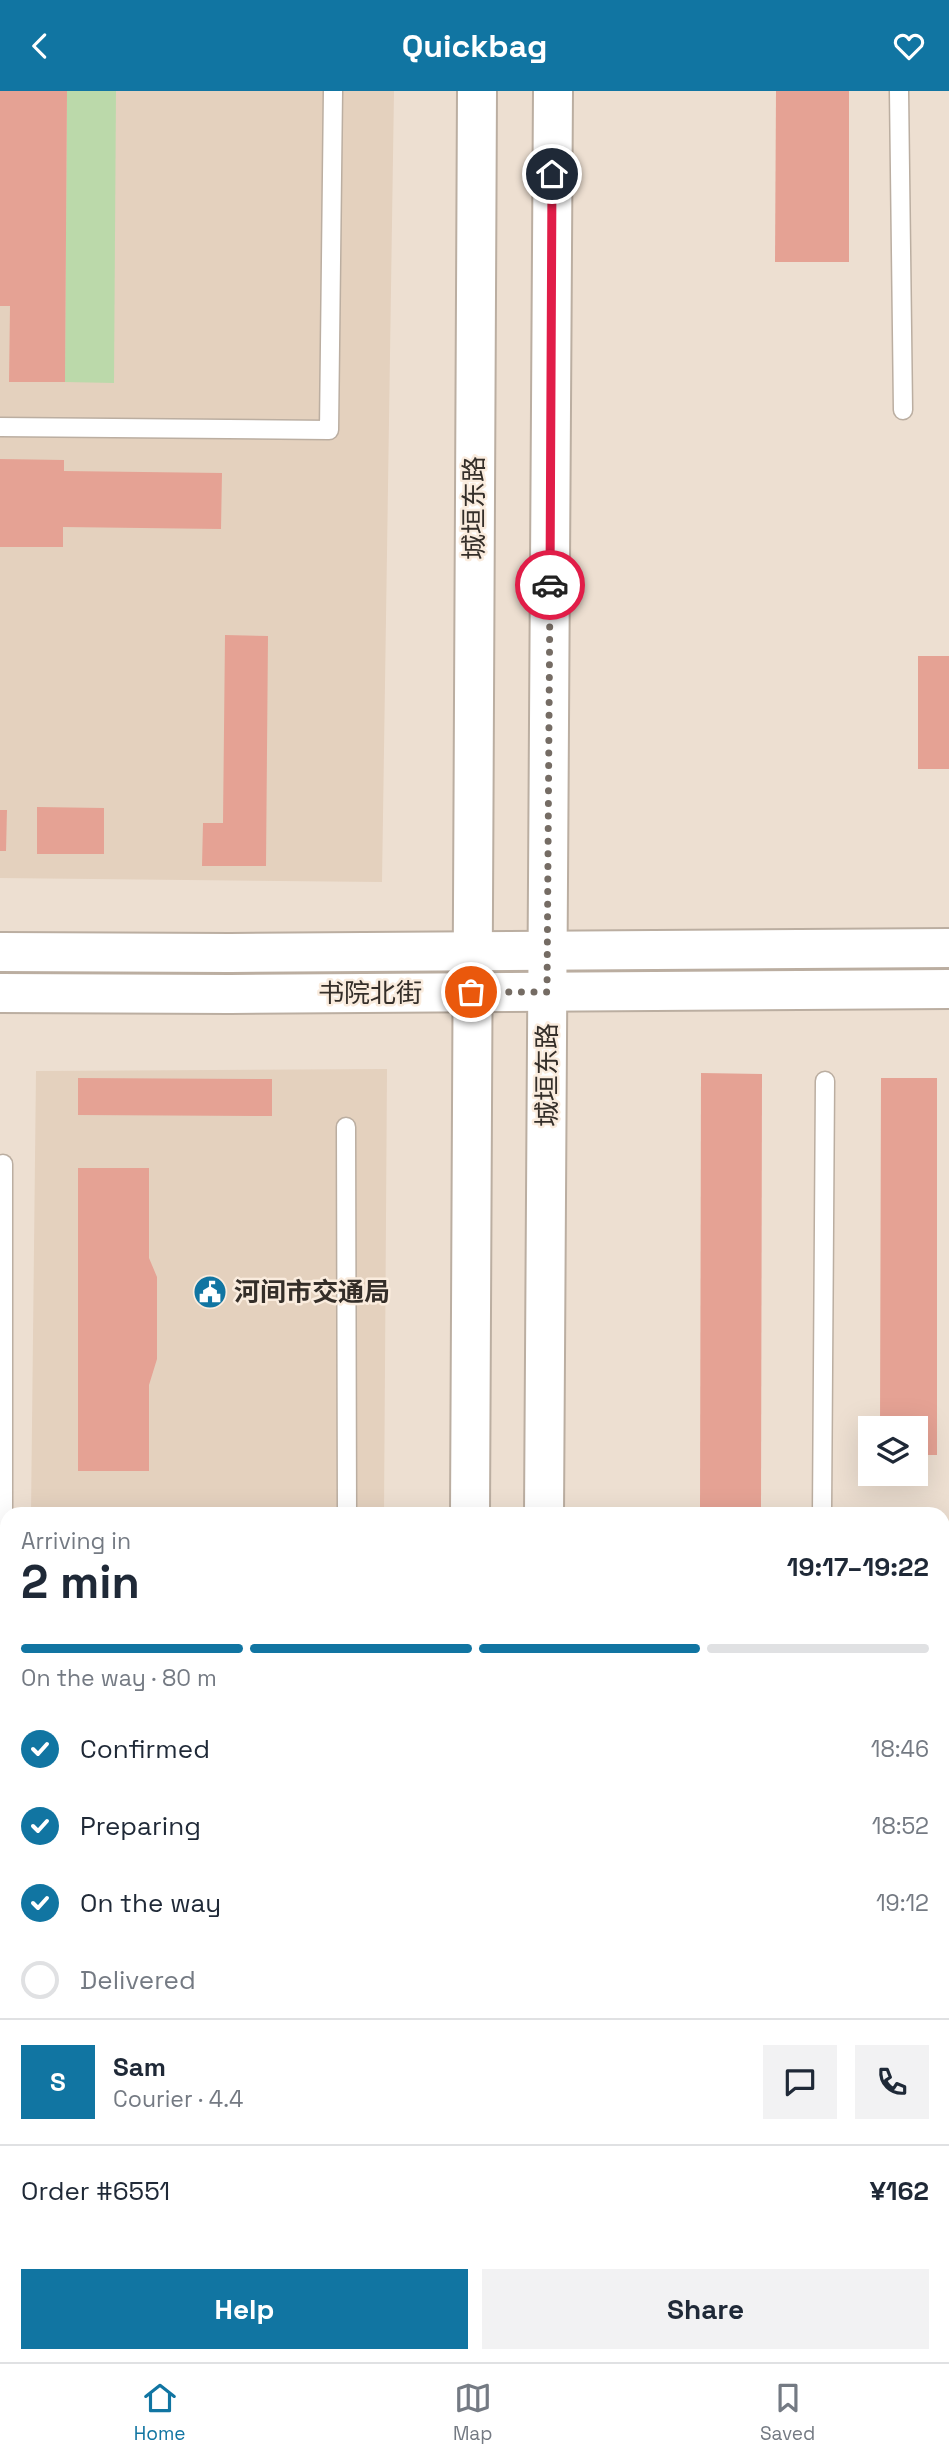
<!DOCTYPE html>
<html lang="en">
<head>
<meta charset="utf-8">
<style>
	:root { --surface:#fff; --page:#f2f2f3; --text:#1f2937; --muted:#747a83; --line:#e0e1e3; --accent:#1175a2 }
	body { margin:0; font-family:"Space Grotesk","Noto Sans SC",sans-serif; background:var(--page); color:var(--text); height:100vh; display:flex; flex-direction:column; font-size:26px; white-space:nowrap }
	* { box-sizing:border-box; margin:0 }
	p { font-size:23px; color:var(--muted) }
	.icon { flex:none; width:38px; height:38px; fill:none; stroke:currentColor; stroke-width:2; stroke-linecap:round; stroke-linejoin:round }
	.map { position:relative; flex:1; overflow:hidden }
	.sheet { position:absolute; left:0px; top:1416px; width:950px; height:856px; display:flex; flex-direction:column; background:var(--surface); border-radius:21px 21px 0 0; box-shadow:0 7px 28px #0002 }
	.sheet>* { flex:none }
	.controls { position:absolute; left:858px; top:1325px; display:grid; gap:14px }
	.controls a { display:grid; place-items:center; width:70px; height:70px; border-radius:0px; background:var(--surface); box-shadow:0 7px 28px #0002; font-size:35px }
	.pin { position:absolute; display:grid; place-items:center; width:60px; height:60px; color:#fff; margin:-30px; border:4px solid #fff; border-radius:50%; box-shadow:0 2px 7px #0007 }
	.courier { position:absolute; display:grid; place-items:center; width:70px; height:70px; margin:-35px; border:5px solid #e11d48; border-radius:50%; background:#fff; color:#222; box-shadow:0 2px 9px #0007 }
	.headline em { font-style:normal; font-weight:600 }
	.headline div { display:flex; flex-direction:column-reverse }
	.headline { display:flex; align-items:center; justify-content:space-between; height:119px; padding:0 21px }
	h1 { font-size:46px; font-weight:600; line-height:52px }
	.bar { display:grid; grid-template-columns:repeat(4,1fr); gap:10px 7px; align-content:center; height:84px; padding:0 21px }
	.bar i { height:9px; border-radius:5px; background:var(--line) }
	.bar .active { background:var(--accent) }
	.bar p { grid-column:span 4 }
	.line { display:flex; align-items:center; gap:18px; padding:0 21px; border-top:2px solid var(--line) }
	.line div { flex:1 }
	.round { display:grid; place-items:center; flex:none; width:74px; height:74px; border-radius:0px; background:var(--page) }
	ol { padding:0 21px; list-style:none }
	li { display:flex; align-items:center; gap:21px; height:77px }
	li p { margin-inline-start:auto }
	li .icon { padding:7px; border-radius:50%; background:var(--accent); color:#fff; stroke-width:4 }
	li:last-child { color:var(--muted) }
	li i { width:38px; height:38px; border:4px solid var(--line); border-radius:50% }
	.cta { display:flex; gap:14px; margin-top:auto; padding:14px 21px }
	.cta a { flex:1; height:80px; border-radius:0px; background:var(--accent); color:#fff; font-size:28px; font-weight:600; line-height:80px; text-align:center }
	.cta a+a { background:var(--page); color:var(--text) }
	header { display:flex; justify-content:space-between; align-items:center; height:91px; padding:0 21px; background:var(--accent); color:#fff; font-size:32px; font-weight:600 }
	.tabs { display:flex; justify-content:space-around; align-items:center; height:98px; border-top:2px solid var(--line); background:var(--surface); font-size:19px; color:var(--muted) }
	.tabs a { display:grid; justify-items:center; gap:4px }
	.tabs .active { color:var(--accent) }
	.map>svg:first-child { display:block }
</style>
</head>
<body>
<header><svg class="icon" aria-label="back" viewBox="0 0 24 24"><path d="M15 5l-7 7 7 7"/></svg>Quickbag<svg class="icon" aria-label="heart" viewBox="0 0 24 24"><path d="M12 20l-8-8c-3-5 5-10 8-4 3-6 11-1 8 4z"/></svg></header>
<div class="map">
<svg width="949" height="2271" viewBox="0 0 949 2271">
	<rect width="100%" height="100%" fill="#eddfd1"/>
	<!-- built -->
	<g fill="#e4d1be">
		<polygon points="0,0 394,0 382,791 0,787"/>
		<polygon points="387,978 384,1423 31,1423 36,980"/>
	</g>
	<!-- education -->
	<polygon fill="#dfd7c2" points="0,1872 7,1872 7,2264 379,2264 379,2271 0,2271"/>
	<!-- green -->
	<g fill="#bbd9aa">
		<polygon points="67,0 116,0 114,292 65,291"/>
		<rect x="943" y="1756" width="6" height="221"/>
	</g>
	<!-- building -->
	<g fill="#e5a294">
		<polygon points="0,0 67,0 65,291 9,291 10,215 0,215"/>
		<polygon points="776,0 849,0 849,171 775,171"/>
		<polygon points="0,368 64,369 64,380 222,382 221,438 63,436 63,456 0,456"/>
		<polygon points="225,544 268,545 266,775 202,775 203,732 223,732"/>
		<rect x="918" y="565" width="31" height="113"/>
		<polygon points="37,716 104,717 104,763 37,763"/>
		<polygon points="0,719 7,719 6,760 0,760"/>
		<polygon points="701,982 762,983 761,1423 700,1423"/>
		<polygon points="78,987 272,988 272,1025 78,1024"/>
		<polygon points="881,987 937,987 937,1364 915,1364 915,1337 880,1337"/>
		<polygon points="78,1077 149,1077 149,1167 157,1186 157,1268 149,1294 149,1380 78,1380"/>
		<rect x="698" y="2264" width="62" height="7"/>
		<rect x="880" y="2264" width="50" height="7"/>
	</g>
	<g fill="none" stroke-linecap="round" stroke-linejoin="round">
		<defs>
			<g id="service">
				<polyline points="899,0 903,319"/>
				<polyline points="0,336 329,339 333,0"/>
				<polyline points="346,1036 347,1423"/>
				<polyline points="822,1423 825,990"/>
				<polyline points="3,1437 3,1073"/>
				<polyline points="817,2271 817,2264"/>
			</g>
			<g id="tertiary">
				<polyline points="0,861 230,862 949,857"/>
				<polyline points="0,902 230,903 949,898"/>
			</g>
			<g id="secondary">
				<polyline points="470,1423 477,0"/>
				<polyline points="544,1423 553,0"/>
				<polyline points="470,2271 470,2264"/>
				<polyline points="539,2271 539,2264"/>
			</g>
		</defs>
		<!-- service casing -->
		<use href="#service" stroke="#bbaea1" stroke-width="21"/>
		<!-- tertiary casing -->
		<use href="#tertiary" stroke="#bbaea1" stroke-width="42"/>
		<!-- secondary casing -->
		<use href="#secondary" stroke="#bbaea1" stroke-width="42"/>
		<!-- service -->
		<use href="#service" stroke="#fff" stroke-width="18"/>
		<!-- tertiary -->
		<use href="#tertiary" stroke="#fff" stroke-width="38"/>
		<!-- secondary -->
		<use href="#secondary" stroke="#fff" stroke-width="38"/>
	</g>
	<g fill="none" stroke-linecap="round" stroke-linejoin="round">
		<!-- done -->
		<polyline stroke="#756c64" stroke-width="7" stroke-dasharray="0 12.6" points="471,901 547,901 550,494"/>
		<!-- route -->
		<polyline stroke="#e11d48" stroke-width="9" points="550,494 552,83"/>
	</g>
	<!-- icons -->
	<defs>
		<symbol id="civic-disc" viewBox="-11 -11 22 22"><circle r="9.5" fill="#1175a2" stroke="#faecde"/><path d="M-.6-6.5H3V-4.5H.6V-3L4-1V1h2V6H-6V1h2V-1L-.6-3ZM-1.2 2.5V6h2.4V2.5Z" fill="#fff"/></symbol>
	</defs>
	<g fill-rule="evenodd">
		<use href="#civic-disc" x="191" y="1182" width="38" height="38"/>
	</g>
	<g text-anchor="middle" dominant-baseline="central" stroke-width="5" stroke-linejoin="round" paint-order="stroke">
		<!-- street labels -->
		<g font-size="26" fill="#342e29" stroke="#faecde">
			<text transform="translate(474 417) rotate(-90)">城垣东路</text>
			<text x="370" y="902">书院北街</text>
			<text transform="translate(547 984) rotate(-90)">城垣东路</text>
		</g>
		<!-- poi labels -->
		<g font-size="26" font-weight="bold" fill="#342e29" stroke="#faecde" text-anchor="start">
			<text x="234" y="1201">河间市交通局</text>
		</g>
	</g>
</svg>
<div class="controls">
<a><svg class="icon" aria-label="layers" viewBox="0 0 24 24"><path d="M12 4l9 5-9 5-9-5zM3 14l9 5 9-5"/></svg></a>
</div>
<div class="pin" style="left:471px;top:901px;background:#ea580c"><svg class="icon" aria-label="bag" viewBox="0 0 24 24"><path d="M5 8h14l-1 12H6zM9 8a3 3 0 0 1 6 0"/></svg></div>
<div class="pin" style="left:552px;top:83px;background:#1f2937"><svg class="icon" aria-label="home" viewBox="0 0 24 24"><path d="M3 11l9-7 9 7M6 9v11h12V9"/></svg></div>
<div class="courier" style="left:550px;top:494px"><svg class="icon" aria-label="car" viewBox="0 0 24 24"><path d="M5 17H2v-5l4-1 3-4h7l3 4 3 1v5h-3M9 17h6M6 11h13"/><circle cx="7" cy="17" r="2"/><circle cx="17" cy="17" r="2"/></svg></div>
<section class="sheet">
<div class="headline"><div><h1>2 min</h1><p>Arriving in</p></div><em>19:17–19:22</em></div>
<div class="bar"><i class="active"></i><i class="active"></i><i class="active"></i><i></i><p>On the way · 80 m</p></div>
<ol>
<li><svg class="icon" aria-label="check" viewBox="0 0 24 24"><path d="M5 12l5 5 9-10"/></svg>Confirmed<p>18:46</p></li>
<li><svg class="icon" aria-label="check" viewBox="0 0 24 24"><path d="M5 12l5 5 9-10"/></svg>Preparing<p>18:52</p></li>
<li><svg class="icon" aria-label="check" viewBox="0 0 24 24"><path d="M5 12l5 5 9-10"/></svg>On the way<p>19:12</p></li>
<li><i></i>Delivered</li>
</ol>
<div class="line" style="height:126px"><b class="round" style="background:var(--accent);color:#fff">S</b><div><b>Sam</b><p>Courier · 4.4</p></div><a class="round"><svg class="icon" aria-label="chat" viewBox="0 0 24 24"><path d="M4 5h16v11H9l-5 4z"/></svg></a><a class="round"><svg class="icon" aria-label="phone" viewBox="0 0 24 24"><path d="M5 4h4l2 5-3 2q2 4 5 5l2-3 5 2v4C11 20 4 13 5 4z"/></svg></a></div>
<div class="line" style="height:91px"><div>Order #6551</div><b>¥162</b></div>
<div class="cta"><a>Help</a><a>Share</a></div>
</section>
</div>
<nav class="tabs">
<a class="active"><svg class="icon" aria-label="home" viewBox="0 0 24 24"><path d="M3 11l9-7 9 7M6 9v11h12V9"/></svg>Home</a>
<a><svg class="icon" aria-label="map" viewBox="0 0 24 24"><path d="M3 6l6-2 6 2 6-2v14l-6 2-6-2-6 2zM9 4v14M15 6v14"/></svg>Map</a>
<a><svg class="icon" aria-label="saved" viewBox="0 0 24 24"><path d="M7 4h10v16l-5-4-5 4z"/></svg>Saved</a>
</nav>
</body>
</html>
